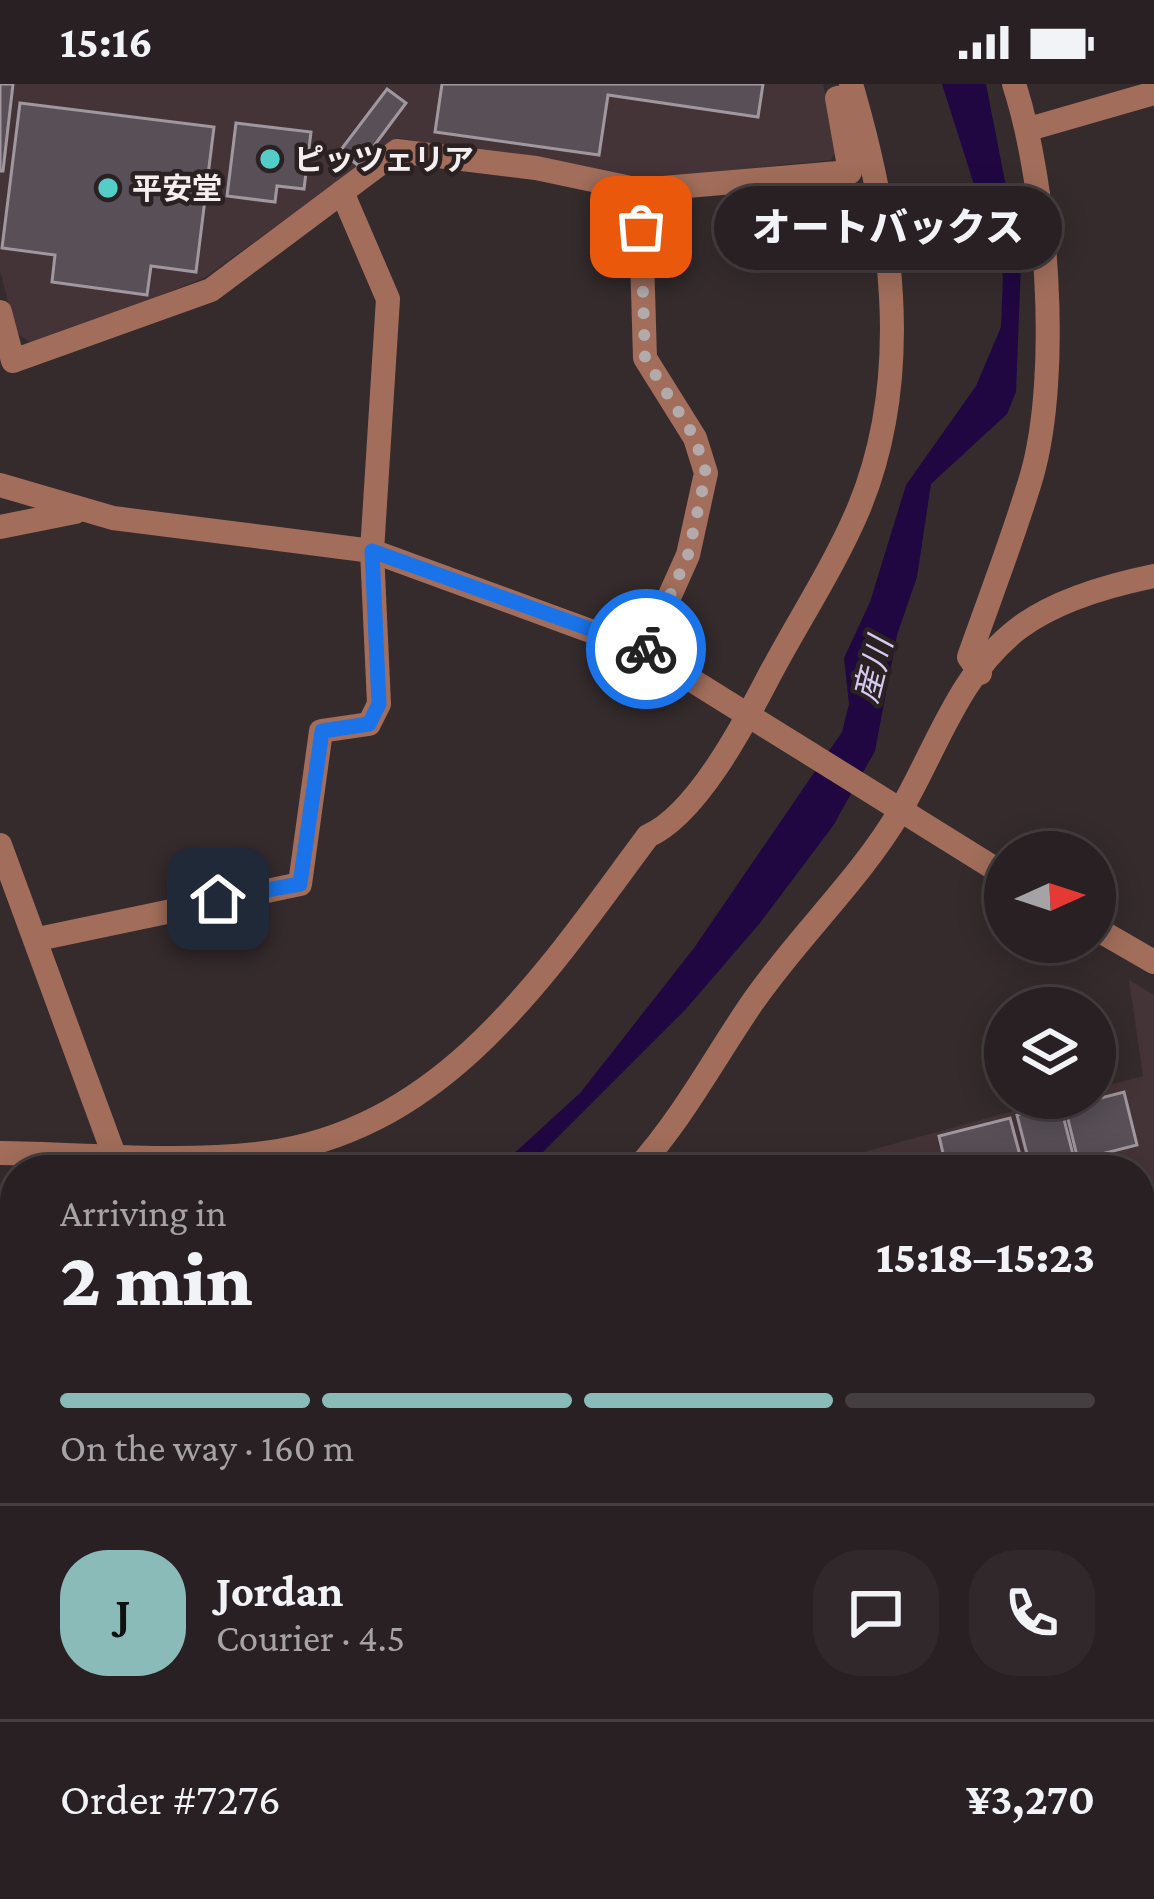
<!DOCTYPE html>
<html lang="en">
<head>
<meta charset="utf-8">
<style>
	:root { --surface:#282022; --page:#30282a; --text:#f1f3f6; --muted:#a5a3a5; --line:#443e40; --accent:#8bbbb9 }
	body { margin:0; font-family:"Crimson Pro","Noto Sans JP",serif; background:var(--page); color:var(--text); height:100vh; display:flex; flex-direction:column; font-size:45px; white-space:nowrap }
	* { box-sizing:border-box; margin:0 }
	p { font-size:39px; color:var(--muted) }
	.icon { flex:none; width:66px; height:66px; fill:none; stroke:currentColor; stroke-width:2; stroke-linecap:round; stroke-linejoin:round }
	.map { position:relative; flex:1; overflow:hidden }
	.panel { position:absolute; left:0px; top:1071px; width:1155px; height:744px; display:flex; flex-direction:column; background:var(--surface); border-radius:48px 48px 0 0; box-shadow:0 6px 30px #0003,0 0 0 3px var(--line) }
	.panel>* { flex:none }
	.needle { width:78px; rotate:87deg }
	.buttons { position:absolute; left:984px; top:747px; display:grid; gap:24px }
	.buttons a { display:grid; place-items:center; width:132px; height:132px; border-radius:50%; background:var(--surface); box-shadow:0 6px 30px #0003,0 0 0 3px var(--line); font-size:60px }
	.pin { position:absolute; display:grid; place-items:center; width:102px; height:102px; color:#fff; margin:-51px; border-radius:24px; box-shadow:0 6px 18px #0006 }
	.courier { position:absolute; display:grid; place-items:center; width:120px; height:120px; margin:-60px; border:9px solid #1a73e8; border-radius:50%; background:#fff; color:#222; box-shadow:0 3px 15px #0007 }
	.bubble { position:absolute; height:84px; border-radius:42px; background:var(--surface); box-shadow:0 6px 30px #0003,0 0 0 3px var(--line); font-size:39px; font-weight:800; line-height:84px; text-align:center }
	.overview em { font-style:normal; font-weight:800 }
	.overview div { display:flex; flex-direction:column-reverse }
	.overview { display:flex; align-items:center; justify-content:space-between; height:204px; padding:0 60px }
	h1 { font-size:78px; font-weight:800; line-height:90px }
	.bar { display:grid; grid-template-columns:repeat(4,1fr); gap:18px 12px; align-content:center; height:144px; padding:0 60px }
	.bar i { height:15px; border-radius:9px; background:var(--line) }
	.bar .selected { background:var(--accent) }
	.bar p { grid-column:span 4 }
	.line { display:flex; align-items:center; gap:30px; padding:0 60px; border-top:3px solid var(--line) }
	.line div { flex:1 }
	.round { display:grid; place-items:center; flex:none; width:126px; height:126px; border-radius:48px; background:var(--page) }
	.status { display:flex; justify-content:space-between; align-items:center; height:84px; padding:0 60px; background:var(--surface); direction:ltr }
	.status svg { height:33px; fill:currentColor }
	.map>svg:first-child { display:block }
</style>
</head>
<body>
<div class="status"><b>15:16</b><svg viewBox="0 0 49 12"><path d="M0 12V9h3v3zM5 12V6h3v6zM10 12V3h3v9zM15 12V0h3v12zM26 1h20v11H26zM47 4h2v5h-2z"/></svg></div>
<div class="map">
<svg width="1154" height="1815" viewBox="0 0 1154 1815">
	<rect width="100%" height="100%" fill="#352b2d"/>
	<!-- built -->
	<g fill="#453437">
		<polygon points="0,0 823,0 838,64 831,76 644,95 399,54 204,194 35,261 16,249 0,186"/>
		<polygon points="1129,896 1154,911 1154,1356 1140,1356 1140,1086 857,1086 853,1071 1061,1014 1095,1014 1095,1005 1143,992"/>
	</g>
	<!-- green -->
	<g fill="#6a4d1f">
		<polygon points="0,1238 15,1238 15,1429 0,1432"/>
		<polygon points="60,1800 196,1800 188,1815 62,1815"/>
	</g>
	<!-- water -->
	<polygon fill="#200742" points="942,0 986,0 1021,179 1016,308 1007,330 931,400 917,493 897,551 875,667 833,742 760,839 686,925 525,1086 496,1086 581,1008 694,864 842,648 849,620 844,574 870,518 906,401 976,302 1001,243 1003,192"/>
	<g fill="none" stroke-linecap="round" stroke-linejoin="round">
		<!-- canal -->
		<g stroke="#200742" stroke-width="33">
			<polyline points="1140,1461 1154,1465"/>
			<polyline points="0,1621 15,1615"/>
		</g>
	</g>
	<!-- building -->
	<g fill="#584f57" stroke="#a1979f" stroke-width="3">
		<polygon points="0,0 13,0 3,87 0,87"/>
		<polygon points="442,0 763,0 758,33 608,11 599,71 435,48"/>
		<polygon points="387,5 406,19 359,82 340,67"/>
		<polygon points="20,19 214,43 196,188 151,182 147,211 52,198 55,171 2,164"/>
		<polygon points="236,39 311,48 304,105 277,102 275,118 227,112"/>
		<polygon points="1124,1008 1137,1061 1078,1076 1065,1023"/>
		<polygon points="1060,1020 1077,1086 1031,1086 1017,1031"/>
		<polygon points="1010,1034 1024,1086 947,1086 939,1052"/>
		<polygon points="1154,1130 1154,1307 1151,1288 1140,1289 1140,1132"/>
	</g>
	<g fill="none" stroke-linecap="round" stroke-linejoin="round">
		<!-- lane -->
		<g stroke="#a26e5b" stroke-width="14">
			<polyline points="866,1800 874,1815"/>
			<polyline points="1104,1800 1109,1815"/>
		</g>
		<!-- street -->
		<g stroke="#a26e5b" stroke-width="24">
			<polyline points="1029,45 1154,9"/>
			<polyline points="640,106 645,274 695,354 706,389 688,471 645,567"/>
			<polyline points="0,228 13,277 211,206 397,67 536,84 640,106 850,88 837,14 854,12"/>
			<polyline points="0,401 113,434 372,467 645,567 1005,791"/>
			<polyline points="0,443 75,428"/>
			<path d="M980,589L969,573C990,513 1014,452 1032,391C1061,288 1047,101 1014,0"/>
			<polyline points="0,761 114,1071"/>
			<polyline points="1095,844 1154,878"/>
			<polyline points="38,855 300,800 321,647 369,640 379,620 372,467 388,215 342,108"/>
			<path d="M0,1069C87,1070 179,1080 265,1069C447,1045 547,887 648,752C696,731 743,642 768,594C798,537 834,483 859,424C915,288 891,136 851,0"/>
			<path d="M636,1086C682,1035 712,978 750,922C796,854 859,797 900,727C936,666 959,589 1019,544C1055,517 1110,501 1154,492"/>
			<polyline points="0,1462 15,1459"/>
			<polyline points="1140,1488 1154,1486"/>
			<polyline points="203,1815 211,1800"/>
			<polyline points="371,1815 401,1800"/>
		</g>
		<!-- secondary -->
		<g stroke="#e49173" stroke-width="24">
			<polyline points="0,1737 15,1773"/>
			<polyline points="25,1800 30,1815"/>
		</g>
		<!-- rail -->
		<g stroke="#a49c9d" stroke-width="9" stroke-dasharray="15 15" stroke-linecap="butt">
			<polyline points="1140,1429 1154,1433"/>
			<polyline points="0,1497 15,1494"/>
		</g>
	</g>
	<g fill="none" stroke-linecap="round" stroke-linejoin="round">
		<!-- done -->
		<polyline stroke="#b2aaab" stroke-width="12" stroke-dasharray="0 21.6" points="641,143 645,274 695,354 706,389 688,471 646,565"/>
		<!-- route -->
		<polyline stroke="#1a73e8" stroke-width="15" points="218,815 300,800 322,647 369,640 379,620 372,467 646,565"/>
	</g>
	<!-- markers -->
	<g fill="#54cdc8" stroke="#2b2123" stroke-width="4.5">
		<circle cx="270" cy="75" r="12"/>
		<circle cx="108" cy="104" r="12"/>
	</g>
	<g text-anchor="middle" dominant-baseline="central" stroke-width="9" stroke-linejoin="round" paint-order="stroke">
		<!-- poi labels -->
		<g font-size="30" font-weight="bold" fill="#f5eeef" stroke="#2b2123" text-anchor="start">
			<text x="294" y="75">ピッツェリア</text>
			<text x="132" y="104">平安堂</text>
		</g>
		<!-- water labels -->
		<g font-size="33" font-style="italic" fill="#d3caf0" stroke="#2b2123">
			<text transform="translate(873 586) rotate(-76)">産川</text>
		</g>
	</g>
</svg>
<div class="buttons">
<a><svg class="needle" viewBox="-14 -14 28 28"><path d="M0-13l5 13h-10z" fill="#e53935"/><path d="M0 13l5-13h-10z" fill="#a5a3a5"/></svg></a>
<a><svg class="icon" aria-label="layers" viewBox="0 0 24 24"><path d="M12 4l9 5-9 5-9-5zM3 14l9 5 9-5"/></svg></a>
</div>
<div class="pin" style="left:641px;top:143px;background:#ea580c"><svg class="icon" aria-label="bag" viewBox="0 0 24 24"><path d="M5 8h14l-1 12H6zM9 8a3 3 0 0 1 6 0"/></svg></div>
<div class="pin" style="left:218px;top:815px;background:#1f2937"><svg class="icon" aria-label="home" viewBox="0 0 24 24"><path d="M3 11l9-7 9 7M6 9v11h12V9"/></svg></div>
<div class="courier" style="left:646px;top:565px"><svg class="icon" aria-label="bike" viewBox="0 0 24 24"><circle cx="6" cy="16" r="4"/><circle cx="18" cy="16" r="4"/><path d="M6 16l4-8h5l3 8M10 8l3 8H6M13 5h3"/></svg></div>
<div class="bubble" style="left:714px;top:102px;width:348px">オートバックス</div>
<section class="panel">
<div class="overview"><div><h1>2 min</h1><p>Arriving in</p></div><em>15:18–15:23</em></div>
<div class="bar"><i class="selected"></i><i class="selected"></i><i class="selected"></i><i></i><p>On the way · 160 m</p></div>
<div class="line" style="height:216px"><b class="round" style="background:var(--accent);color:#111">J</b><div><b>Jordan</b><p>Courier · 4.5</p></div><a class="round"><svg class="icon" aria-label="chat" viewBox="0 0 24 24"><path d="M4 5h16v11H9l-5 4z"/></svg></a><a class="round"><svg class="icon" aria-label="phone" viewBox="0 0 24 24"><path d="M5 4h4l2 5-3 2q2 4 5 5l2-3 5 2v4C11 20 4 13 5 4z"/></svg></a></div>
<div class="line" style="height:156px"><div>Order #7276</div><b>¥3,270</b></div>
</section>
</div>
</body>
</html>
